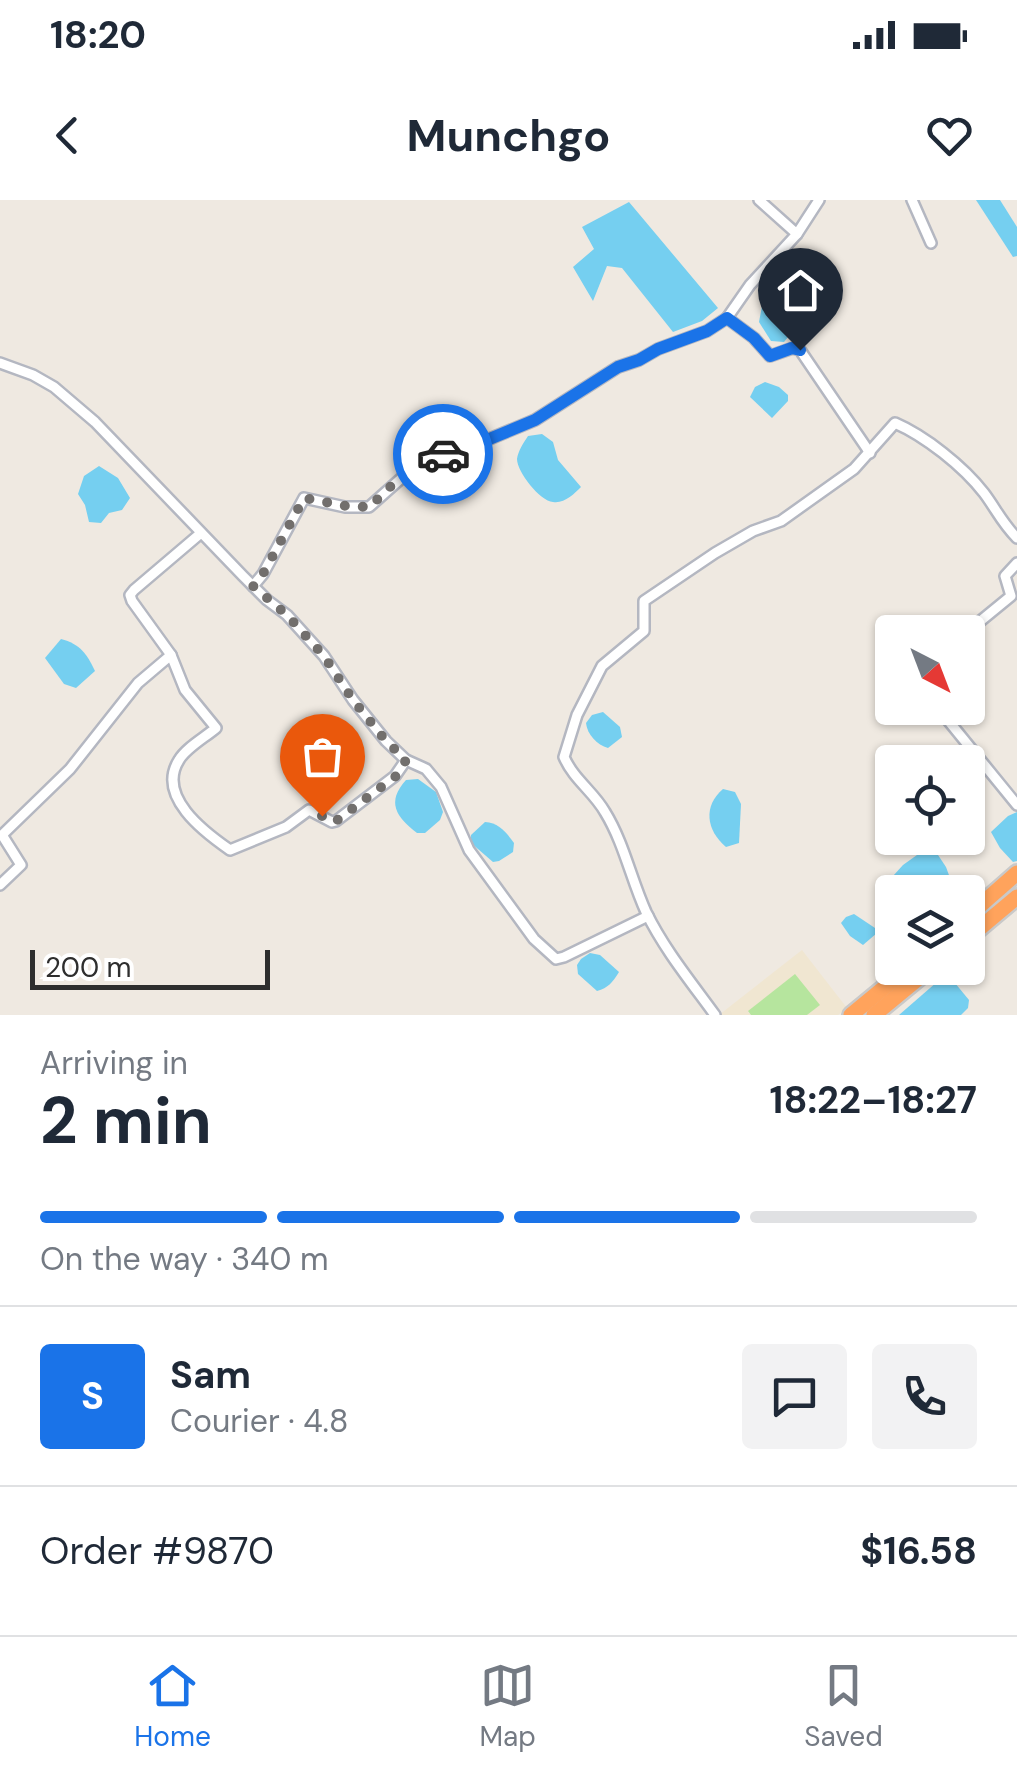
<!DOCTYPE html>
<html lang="en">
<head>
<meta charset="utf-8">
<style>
	:root { --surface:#fff; --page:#f2f2f3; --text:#1f2937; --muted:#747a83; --line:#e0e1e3; --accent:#1a73e8 }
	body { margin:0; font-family:"DM Sans",sans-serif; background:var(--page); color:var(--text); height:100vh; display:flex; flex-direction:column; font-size:38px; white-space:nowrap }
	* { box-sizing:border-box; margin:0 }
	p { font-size:32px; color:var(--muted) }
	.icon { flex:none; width:55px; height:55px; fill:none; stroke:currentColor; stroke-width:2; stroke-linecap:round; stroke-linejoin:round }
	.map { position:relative; height:815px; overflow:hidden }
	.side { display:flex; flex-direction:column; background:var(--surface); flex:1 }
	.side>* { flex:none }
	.needle { width:65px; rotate:138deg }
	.tools { position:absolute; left:875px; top:415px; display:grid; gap:20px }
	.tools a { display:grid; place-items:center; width:110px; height:110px; border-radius:10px; background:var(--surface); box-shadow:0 2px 8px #0004; font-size:50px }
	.scale { position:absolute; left:30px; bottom:25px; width:240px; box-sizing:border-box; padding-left:10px; border:5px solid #2e2e2e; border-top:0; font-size:28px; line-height:35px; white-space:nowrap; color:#2e2e2e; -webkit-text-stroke:8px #fff; paint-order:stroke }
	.pin { position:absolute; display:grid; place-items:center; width:85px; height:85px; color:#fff; margin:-102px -42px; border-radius:50% 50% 50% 0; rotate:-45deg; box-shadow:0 0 10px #0007 }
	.pin .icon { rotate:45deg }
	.courier { position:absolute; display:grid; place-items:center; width:100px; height:100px; margin:-50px; border:8px solid #1a73e8; border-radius:50%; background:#fff; color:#222; box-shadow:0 2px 12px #0007 }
	.headline em { font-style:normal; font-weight:700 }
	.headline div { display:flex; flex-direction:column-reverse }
	.headline { display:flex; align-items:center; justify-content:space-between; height:170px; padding:0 40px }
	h1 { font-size:65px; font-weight:700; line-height:75px }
	.bar { display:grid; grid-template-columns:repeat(4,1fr); gap:15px 10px; align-content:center; height:120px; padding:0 40px }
	.bar i { height:12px; border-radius:8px; background:var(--line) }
	.bar .on { background:var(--accent) }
	.bar p { grid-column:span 4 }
	.line { display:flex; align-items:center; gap:25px; padding:0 40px; border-top:2px solid var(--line) }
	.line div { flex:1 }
	.round { display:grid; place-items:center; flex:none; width:105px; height:105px; border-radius:10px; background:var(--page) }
	.status { display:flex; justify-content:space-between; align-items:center; height:70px; padding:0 50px; background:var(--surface); direction:ltr }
	.status svg { height:28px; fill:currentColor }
	header { display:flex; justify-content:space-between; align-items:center; height:130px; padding:0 40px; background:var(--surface); font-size:45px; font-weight:700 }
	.menu { display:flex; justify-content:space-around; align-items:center; height:140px; border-top:2px solid var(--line); background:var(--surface); font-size:28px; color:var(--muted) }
	.menu a { display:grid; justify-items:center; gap:5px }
	.menu .on { color:var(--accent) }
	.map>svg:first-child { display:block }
</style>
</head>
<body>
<div class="status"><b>18:20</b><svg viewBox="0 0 49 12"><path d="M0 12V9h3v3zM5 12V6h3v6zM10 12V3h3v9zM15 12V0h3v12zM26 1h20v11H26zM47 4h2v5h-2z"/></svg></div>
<header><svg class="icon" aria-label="back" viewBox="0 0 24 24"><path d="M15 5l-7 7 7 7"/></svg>Munchgo<svg class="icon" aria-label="heart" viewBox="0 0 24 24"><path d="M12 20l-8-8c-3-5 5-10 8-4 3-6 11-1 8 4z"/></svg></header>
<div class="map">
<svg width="1017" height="815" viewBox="0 0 1017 815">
	<rect width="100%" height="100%" fill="#efe9e1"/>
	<!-- education -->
	<polygon fill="#f0e6d1" points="802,750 847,808 838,815 807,815 820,804 748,812 751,815 719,815"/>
	<!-- green -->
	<polygon fill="#b6e59e" points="795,774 820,805 807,815 751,815 748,811"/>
	<!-- water -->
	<g fill="#75cff0">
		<polygon points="976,0 1000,0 1017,27 1017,56 1013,57"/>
		<polygon points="629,2 718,108 702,121 673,132 622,68 607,66 593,101 573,67 594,49 582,27"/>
		<polygon points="780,101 797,126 784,142 771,141 759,122 762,106"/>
		<polygon points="765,182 779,187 788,195 788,201 772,218 750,197 755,187"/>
		<path d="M542,234L553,242L558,260L581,287C574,294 564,304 553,302C540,301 517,272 517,259C518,251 524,242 528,236Z"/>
		<polygon points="99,266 118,278 130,298 122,310 109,313 101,323 89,322 85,305 78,294 84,276"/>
		<path d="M61,439C80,444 87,454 95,471L76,488L64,484L45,458Z"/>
		<path d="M603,512L620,527L622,537L608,548C597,545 587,534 586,523L592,515Z"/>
		<path d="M418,579L436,592L443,612L440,620L425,633H417C396,617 386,602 406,580Z"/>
		<path d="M723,589L735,592L741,604L739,643L726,647C706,630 703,606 723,589Z"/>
		<polygon points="1017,612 1017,661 1013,662 1000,648 991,632 1008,616"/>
		<path d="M485,622C499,623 506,632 514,643L513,652L499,661L493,662L471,643V635Z"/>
		<polygon points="924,650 936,652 946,667 954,689 950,692 897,692 894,689 893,676 903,665"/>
		<polygon points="854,714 875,728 877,733 863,745 850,736 841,723 846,717"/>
		<path d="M590,753L600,755L619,772C613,782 608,788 597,791L578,774L577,765L581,759Z"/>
		<polygon points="945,775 950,777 969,800 968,808 961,815 899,815"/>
	</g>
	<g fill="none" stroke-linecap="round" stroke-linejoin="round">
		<defs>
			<g id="street">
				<polyline points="759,0 797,34"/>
				<polyline points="912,0 931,43"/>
				<polyline points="727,118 754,138 770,156 793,148 800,150 870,253"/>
				<polyline points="0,163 33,175 54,187 95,222 243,376 267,400 287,415 324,456 353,500 386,541 406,560 426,569 441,587 469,650 534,739 556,759 564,757 648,716"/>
				<path d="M201,333L134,390L130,395L132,401L171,455L185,490L216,528C204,538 186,548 179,560C156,596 204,632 230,650L286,627L309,610L332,622L336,621L395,576L406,560"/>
				<polyline points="253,386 263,374 304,298 345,307 369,307 405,275 432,257 470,247 535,220 618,167 639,160 658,149 707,131 727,118 750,85 797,34 819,0"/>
				<polyline points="967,432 1011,396 1005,376 1017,363"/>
				<polyline points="938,508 1017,605"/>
				<polyline points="0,685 21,665 4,638 3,634 70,569 138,483 171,455"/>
				<path d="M715,815C691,782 664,749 646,712C631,679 624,643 605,612C593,591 574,580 564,557L577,515L602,466L644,431V401L715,353L753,331L781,321L854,269L895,223C925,236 963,266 984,293C996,309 1002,323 1017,338"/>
			</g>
			<g id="highway">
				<polyline points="968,716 1017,673"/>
				<polyline points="968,738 1017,697"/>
				<polyline points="851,815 908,768"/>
				<polyline points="874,815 931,768"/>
			</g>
		</defs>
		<!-- street casing -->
		<use href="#street" stroke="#b4b7c1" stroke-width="14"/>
		<!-- highway casing -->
		<use href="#highway" stroke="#c9c9c9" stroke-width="20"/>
		<!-- street -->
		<use href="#street" stroke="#fff" stroke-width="9"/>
		<!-- highway -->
		<use href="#highway" stroke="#ffa35c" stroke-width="15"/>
	</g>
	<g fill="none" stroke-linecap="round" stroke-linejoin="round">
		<!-- done -->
		<path stroke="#726f6d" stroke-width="10" stroke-dasharray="0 18" d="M322,616L332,622L336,621L396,576L406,560L386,541L353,500L324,456L287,415L253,386L263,374L304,298L346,306L370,307C389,287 415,261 443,254"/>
		<!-- route -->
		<polyline stroke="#1a73e8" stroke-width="12" points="443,254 470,247 535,220 618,167 639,160 658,149 707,131 727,118 754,138 770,156 792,148 800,150"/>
	</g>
</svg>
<div class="tools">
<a><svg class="needle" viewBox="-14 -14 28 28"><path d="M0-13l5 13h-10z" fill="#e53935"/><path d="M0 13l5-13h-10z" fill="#747a83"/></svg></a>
<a><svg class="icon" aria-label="locate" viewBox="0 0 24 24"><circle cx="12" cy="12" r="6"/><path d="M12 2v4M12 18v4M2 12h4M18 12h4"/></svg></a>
<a><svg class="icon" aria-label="layers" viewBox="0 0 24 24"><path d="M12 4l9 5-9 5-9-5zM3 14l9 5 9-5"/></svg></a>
</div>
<div class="scale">200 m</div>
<div class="pin" style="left:322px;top:616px;background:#ea580c"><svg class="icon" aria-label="bag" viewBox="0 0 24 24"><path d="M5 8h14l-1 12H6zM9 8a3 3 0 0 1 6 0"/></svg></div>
<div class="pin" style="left:800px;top:150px;background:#1f2937"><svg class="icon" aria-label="home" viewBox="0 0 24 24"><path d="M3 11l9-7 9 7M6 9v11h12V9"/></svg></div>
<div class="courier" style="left:443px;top:254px"><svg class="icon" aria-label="car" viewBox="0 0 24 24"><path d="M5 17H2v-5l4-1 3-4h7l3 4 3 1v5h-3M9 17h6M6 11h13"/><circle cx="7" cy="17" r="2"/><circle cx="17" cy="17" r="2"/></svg></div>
</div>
<section class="side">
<div class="headline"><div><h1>2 min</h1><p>Arriving in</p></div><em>18:22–18:27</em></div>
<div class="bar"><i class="on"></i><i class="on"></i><i class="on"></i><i></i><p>On the way · 340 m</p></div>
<div class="line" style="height:180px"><b class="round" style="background:var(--accent);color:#fff">S</b><div><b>Sam</b><p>Courier · 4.8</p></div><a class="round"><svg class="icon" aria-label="chat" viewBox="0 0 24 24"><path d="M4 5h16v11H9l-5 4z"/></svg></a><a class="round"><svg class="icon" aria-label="phone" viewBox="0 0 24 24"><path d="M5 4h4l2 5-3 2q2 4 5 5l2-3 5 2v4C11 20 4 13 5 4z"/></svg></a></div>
<div class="line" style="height:130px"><div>Order #9870</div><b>$16.58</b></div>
</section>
<nav class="menu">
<a class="on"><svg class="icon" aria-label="home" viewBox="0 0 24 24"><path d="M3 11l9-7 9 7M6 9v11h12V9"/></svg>Home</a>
<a><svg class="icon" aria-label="map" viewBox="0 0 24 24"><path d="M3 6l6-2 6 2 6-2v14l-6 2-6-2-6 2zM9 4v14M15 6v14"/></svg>Map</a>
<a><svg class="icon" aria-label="saved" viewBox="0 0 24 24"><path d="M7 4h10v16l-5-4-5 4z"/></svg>Saved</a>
</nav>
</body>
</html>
